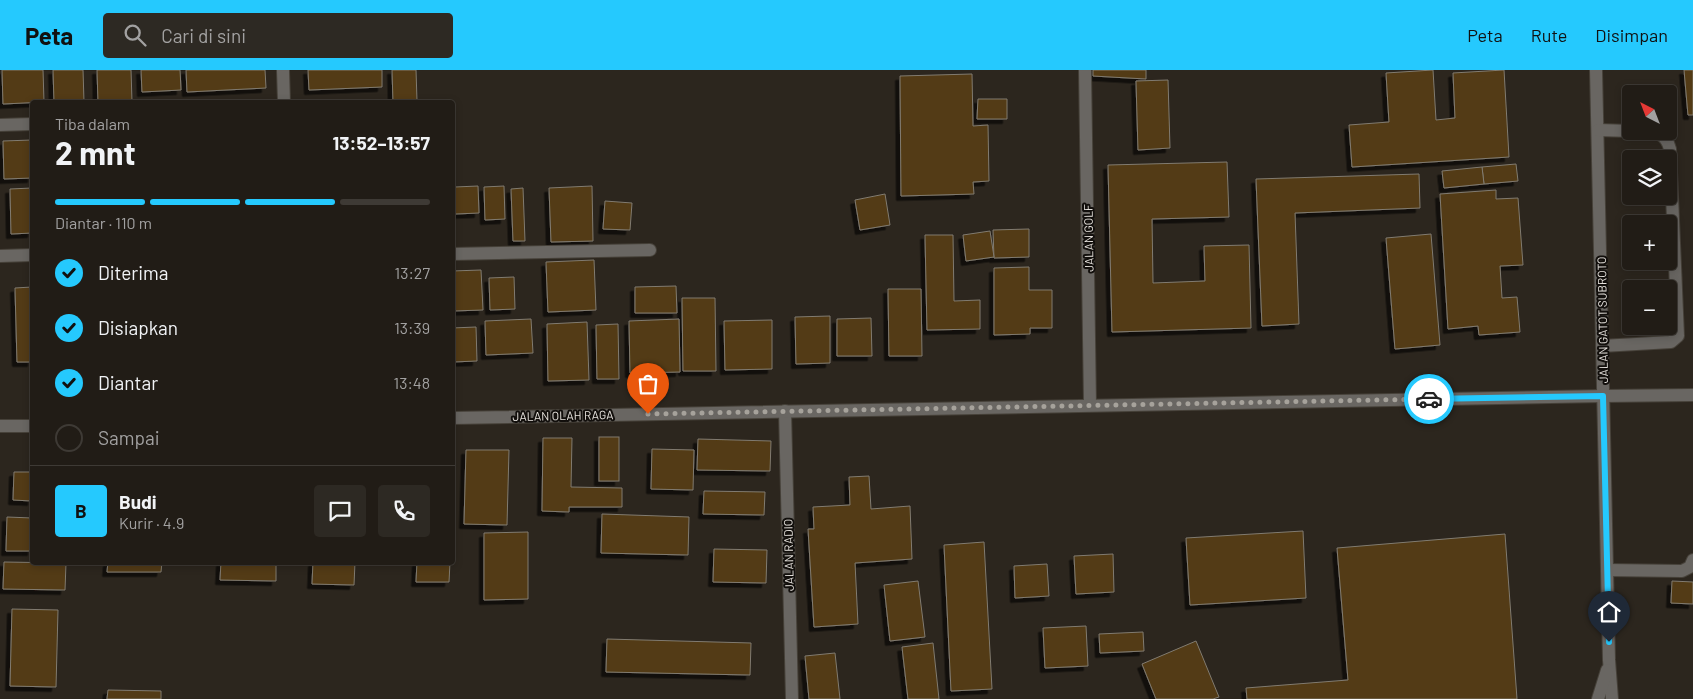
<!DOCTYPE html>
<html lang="id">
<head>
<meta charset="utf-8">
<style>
	:root { --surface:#211c16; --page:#2d2923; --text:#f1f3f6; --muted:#a2a1a1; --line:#3e3a35; --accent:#25c9fe }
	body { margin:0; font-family:Barlow,sans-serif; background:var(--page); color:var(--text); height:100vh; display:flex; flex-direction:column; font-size:19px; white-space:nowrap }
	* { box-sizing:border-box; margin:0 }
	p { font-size:16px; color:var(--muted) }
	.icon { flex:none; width:28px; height:28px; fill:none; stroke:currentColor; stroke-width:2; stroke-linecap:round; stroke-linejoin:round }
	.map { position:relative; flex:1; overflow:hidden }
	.side { position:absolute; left:30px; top:30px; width:425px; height:465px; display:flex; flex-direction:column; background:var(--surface); border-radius:5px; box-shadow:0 2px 8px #0003,0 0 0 1px var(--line) }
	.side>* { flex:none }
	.needle { width:32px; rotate:318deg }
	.fabs { position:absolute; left:1622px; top:15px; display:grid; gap:10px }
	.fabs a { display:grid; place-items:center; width:55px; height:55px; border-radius:5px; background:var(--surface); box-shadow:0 2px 8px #0003,0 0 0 1px var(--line); font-size:25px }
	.pin { position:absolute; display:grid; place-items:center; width:42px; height:42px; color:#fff; margin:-51px -21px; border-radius:50% 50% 50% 0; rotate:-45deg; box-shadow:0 0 5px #0007 }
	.pin .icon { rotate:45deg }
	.courier { position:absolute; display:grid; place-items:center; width:50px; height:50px; margin:-25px; border:4px solid #25c9fe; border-radius:50%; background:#fff; color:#222; box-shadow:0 1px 6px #0007 }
	.summary em { font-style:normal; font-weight:700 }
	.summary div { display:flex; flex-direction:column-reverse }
	.summary { display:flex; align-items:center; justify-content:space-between; height:85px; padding:0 25px }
	h1 { font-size:32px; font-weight:700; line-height:38px }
	.bar { display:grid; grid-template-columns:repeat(4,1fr); gap:8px 5px; align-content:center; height:60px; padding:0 25px }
	.bar i { height:6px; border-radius:4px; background:var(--line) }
	.bar .active { background:var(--accent) }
	.bar p { grid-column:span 4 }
	.line { display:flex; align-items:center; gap:12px; padding:0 25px; border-top:1px solid var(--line) }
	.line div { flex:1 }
	.round { display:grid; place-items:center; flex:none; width:52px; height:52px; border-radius:5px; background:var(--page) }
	ol { padding:0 25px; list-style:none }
	li { display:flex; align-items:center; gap:15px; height:55px }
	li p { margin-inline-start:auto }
	li .icon { padding:5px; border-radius:50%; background:var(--accent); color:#111; stroke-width:4 }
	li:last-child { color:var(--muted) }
	li i { width:28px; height:28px; border:2px solid var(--line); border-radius:50% }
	header { display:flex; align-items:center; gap:30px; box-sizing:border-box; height:70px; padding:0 25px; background:var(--accent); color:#111 }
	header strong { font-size:24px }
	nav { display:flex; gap:28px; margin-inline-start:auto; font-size:18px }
	.search { width:350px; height:45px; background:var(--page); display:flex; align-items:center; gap:12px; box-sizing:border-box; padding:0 18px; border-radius:5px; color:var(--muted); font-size:19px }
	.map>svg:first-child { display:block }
</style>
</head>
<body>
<header>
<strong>Peta</strong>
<div class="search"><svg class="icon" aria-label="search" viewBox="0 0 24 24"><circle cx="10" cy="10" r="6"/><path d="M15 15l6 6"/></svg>Cari di sini</div>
<nav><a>Peta</a><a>Rute</a><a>Disimpan</a></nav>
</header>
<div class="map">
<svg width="1693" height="629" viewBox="0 0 1693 629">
	<defs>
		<filter id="shadow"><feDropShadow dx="-4.5" dy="4.5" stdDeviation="0" flood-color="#0009"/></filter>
	</defs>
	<rect width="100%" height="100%" fill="#2c261e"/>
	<!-- building -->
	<g fill="#533b12" stroke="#817b71" filter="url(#shadow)">
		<polygon points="2,0 43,0 44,32 3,34"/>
		<polygon points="53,0 83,0 84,32 54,32"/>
		<polygon points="97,0 131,0 132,32 98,32"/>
		<polygon points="141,0 180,0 181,20 142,22"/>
		<polygon points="186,0 265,0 266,18 187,22"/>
		<polygon points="308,0 382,0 382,17 309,20"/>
		<polygon points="392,0 416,0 417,31 393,32"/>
		<polygon points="1093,0 1146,0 1146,9 1093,6"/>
		<polygon points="1433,0 1436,50 1455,48 1453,3 1504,0 1509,87 1352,97 1349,55 1389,52 1386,3"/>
		<polygon points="1684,0 1693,0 1693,45 1688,45"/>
		<polygon points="972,4 973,56 988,55 989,111 973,112 974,124 901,126 900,6"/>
		<polygon points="1168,10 1170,78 1138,80 1136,11"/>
		<polygon points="978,29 1007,29 1007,49 977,49"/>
		<polygon points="32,70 32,108 4,109 3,71"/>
		<polygon points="1227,92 1229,147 1152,149 1153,213 1205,211 1204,176 1249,175 1251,258 1112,262 1108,95"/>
		<polygon points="1516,94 1518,111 1484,114 1482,97"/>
		<polygon points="1482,97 1484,114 1444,118 1442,101"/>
		<polygon points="1419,104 1420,138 1295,143 1299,254 1262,256 1256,109"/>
		<polygon points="478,116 479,143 455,144 455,117"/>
		<polygon points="504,116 505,149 485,150 484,117"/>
		<polygon points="592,116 593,171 551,172 549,118"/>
		<polygon points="32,118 32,163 11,164 10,119"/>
		<polygon points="523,118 525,171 513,171 511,119"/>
		<polygon points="1496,120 1496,129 1518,128 1523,195 1500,196 1502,228 1517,227 1520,262 1479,265 1478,256 1448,259 1440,124"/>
		<polygon points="885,124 890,155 860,160 855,130"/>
		<polygon points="605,131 632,133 630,160 603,159"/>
		<polygon points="1029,159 1029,187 994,188 993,160"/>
		<polygon points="990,161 994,187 966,191 963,165"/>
		<polygon points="1431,164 1440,275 1395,279 1386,168"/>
		<polygon points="925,165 953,165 954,231 980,230 980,259 927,260"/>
		<polygon points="594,190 596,240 548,242 546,192"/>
		<polygon points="1029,197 1029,220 1052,220 1052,258 1030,258 1030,264 994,265 994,198"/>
		<polygon points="481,200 483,240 452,241 452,201"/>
		<polygon points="514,207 515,239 490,240 489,208"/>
		<polygon points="676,216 677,243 635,243 635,217"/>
		<polygon points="32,217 32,292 17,292 15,218"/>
		<polygon points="888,219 921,219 922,286 889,286"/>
		<polygon points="682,228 715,228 716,301 683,301"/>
		<polygon points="830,246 830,293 796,294 795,247"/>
		<polygon points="871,248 872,286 837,286 837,249"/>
		<polygon points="531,249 533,283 486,285 485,251"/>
		<polygon points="679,249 680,302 630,303 629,251"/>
		<polygon points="772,250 772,299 725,300 724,251"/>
		<polygon points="587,252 589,310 548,311 547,254"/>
		<polygon points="618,254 619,309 597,309 596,255"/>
		<polygon points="476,257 477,291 452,292 452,258"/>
		<rect x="599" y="367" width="20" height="44"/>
		<polygon points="543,368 572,368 571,417 622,418 622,437 569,437 569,442 542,441"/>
		<polygon points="698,369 771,371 770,401 697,400"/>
		<polygon points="652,379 694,380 693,420 651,419"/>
		<polygon points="466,380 509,380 507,455 464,454"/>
		<polygon points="14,402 32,402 32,431 13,430"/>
		<polygon points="869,406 871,439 910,436 912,489 855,493 858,554 814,557 808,459 814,459 813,437 850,435 849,407"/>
		<polygon points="704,421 765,422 764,445 703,444"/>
		<polygon points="602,444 689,447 688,485 601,483"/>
		<polygon points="7,447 32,448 32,481 6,481"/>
		<polygon points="1303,461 1306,528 1190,535 1186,468"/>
		<polygon points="528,462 528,529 484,530 484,463"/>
		<polygon points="1505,464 1517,629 1247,629 1246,618 1348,610 1337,478"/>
		<polygon points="984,472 992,619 951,621 944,475"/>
		<polygon points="714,479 767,480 766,513 713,512"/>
		<polygon points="1113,484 1114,522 1076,524 1074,486"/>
		<polygon points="4,492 66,493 65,520 3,519"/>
		<polygon points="108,492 162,492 161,502 107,502"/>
		<polygon points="221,492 276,492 276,511 220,510"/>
		<polygon points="313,492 355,492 354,515 312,514"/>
		<polygon points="417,492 450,492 449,512 416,512"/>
		<polygon points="1047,494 1049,526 1015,528 1014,496"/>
		<polygon points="918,511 925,567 890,571 884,515"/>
		<polygon points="1672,511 1693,512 1693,534 1671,533"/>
		<polygon points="12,539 58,540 56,617 10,616"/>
		<polygon points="1086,556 1088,596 1045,598 1043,558"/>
		<polygon points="1143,562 1144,581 1100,583 1099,564"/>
		<polygon points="607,569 751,573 750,605 606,602"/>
		<polygon points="1196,571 1219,627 1213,629 1156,629 1142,594"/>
		<polygon points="933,573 939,629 908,629 902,577"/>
		<polygon points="835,583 840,629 809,629 805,586"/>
		<polygon points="108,620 161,621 161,629 107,629"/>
	</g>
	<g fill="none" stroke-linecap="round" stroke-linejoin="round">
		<defs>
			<g id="minor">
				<polyline points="283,0 284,32"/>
				<polyline points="1085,0 1090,335"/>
				<polyline points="1596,0 1609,590 1612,629"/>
				<polyline points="0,55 32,54"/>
				<polyline points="1598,60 1631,61"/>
				<polyline points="452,184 650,180"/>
				<polyline points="0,186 32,185"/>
				<path d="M1602,276L1671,272L1678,266L1670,79C1665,59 1650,62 1632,61"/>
				<polyline points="785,341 792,629"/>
				<polyline points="452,348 1603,326 1693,325"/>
				<polyline points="0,356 32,356"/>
				<polyline points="1607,500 1682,501 1690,497 1693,490"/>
				<polyline points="1598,629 1607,600"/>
			</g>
		</defs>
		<!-- minor casing -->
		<use href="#minor" stroke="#464139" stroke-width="14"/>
		<!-- minor -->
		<use href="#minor" stroke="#696662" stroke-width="12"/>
	</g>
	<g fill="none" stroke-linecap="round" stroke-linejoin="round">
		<!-- done -->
		<polyline stroke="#a6a29b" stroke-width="5" stroke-dasharray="0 9" points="648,344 1429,329"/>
		<!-- route -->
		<polyline stroke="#25c9fe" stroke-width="6" points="1429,329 1603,326 1609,572"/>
	</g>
	<g text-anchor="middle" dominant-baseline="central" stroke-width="4" stroke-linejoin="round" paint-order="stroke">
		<!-- street labels -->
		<g font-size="12" fill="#e8e4df" stroke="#120f0c">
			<text transform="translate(1088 168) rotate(-91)">JALAN GOLF</text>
			<text transform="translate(1602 250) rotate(-91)">JALAN GATOT SUBROTO</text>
			<text transform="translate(563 345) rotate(-1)">JALAN OLAH RAGA</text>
			<text transform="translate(788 485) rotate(-91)">JALAN RADIO</text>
		</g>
	</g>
</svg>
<div class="fabs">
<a><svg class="needle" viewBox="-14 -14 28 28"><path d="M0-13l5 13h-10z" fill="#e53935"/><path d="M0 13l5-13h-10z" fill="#a2a1a1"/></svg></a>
<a><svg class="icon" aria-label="layers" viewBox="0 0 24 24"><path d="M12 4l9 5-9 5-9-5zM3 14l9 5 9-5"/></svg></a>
<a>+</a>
<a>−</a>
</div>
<div class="pin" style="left:648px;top:344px;background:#ea580c"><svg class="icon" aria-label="bag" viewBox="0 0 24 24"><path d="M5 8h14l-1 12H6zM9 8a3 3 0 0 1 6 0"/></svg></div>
<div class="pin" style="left:1609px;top:572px;background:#1f2937"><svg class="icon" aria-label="home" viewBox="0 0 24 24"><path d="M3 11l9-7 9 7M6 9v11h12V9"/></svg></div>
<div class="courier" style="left:1429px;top:329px"><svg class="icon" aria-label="car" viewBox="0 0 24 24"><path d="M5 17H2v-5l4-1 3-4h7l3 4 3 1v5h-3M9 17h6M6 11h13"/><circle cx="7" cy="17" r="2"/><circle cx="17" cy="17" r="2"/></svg></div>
<section class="side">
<div class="summary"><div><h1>2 mnt</h1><p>Tiba dalam</p></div><em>13:52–13:57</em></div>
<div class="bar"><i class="active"></i><i class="active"></i><i class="active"></i><i></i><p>Diantar · 110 m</p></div>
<ol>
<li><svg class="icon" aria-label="check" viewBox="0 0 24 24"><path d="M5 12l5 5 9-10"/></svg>Diterima<p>13:27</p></li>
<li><svg class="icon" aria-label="check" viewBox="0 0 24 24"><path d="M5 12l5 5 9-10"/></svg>Disiapkan<p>13:39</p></li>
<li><svg class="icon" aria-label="check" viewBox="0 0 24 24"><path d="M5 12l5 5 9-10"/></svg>Diantar<p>13:48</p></li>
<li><i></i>Sampai</li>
</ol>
<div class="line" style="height:90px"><b class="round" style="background:var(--accent);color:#111">B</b><div><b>Budi</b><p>Kurir · 4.9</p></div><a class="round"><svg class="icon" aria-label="chat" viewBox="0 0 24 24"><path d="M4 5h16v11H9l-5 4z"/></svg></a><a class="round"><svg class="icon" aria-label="phone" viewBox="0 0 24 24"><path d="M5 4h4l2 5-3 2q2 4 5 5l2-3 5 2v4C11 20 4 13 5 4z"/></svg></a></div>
</section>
</div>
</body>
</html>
